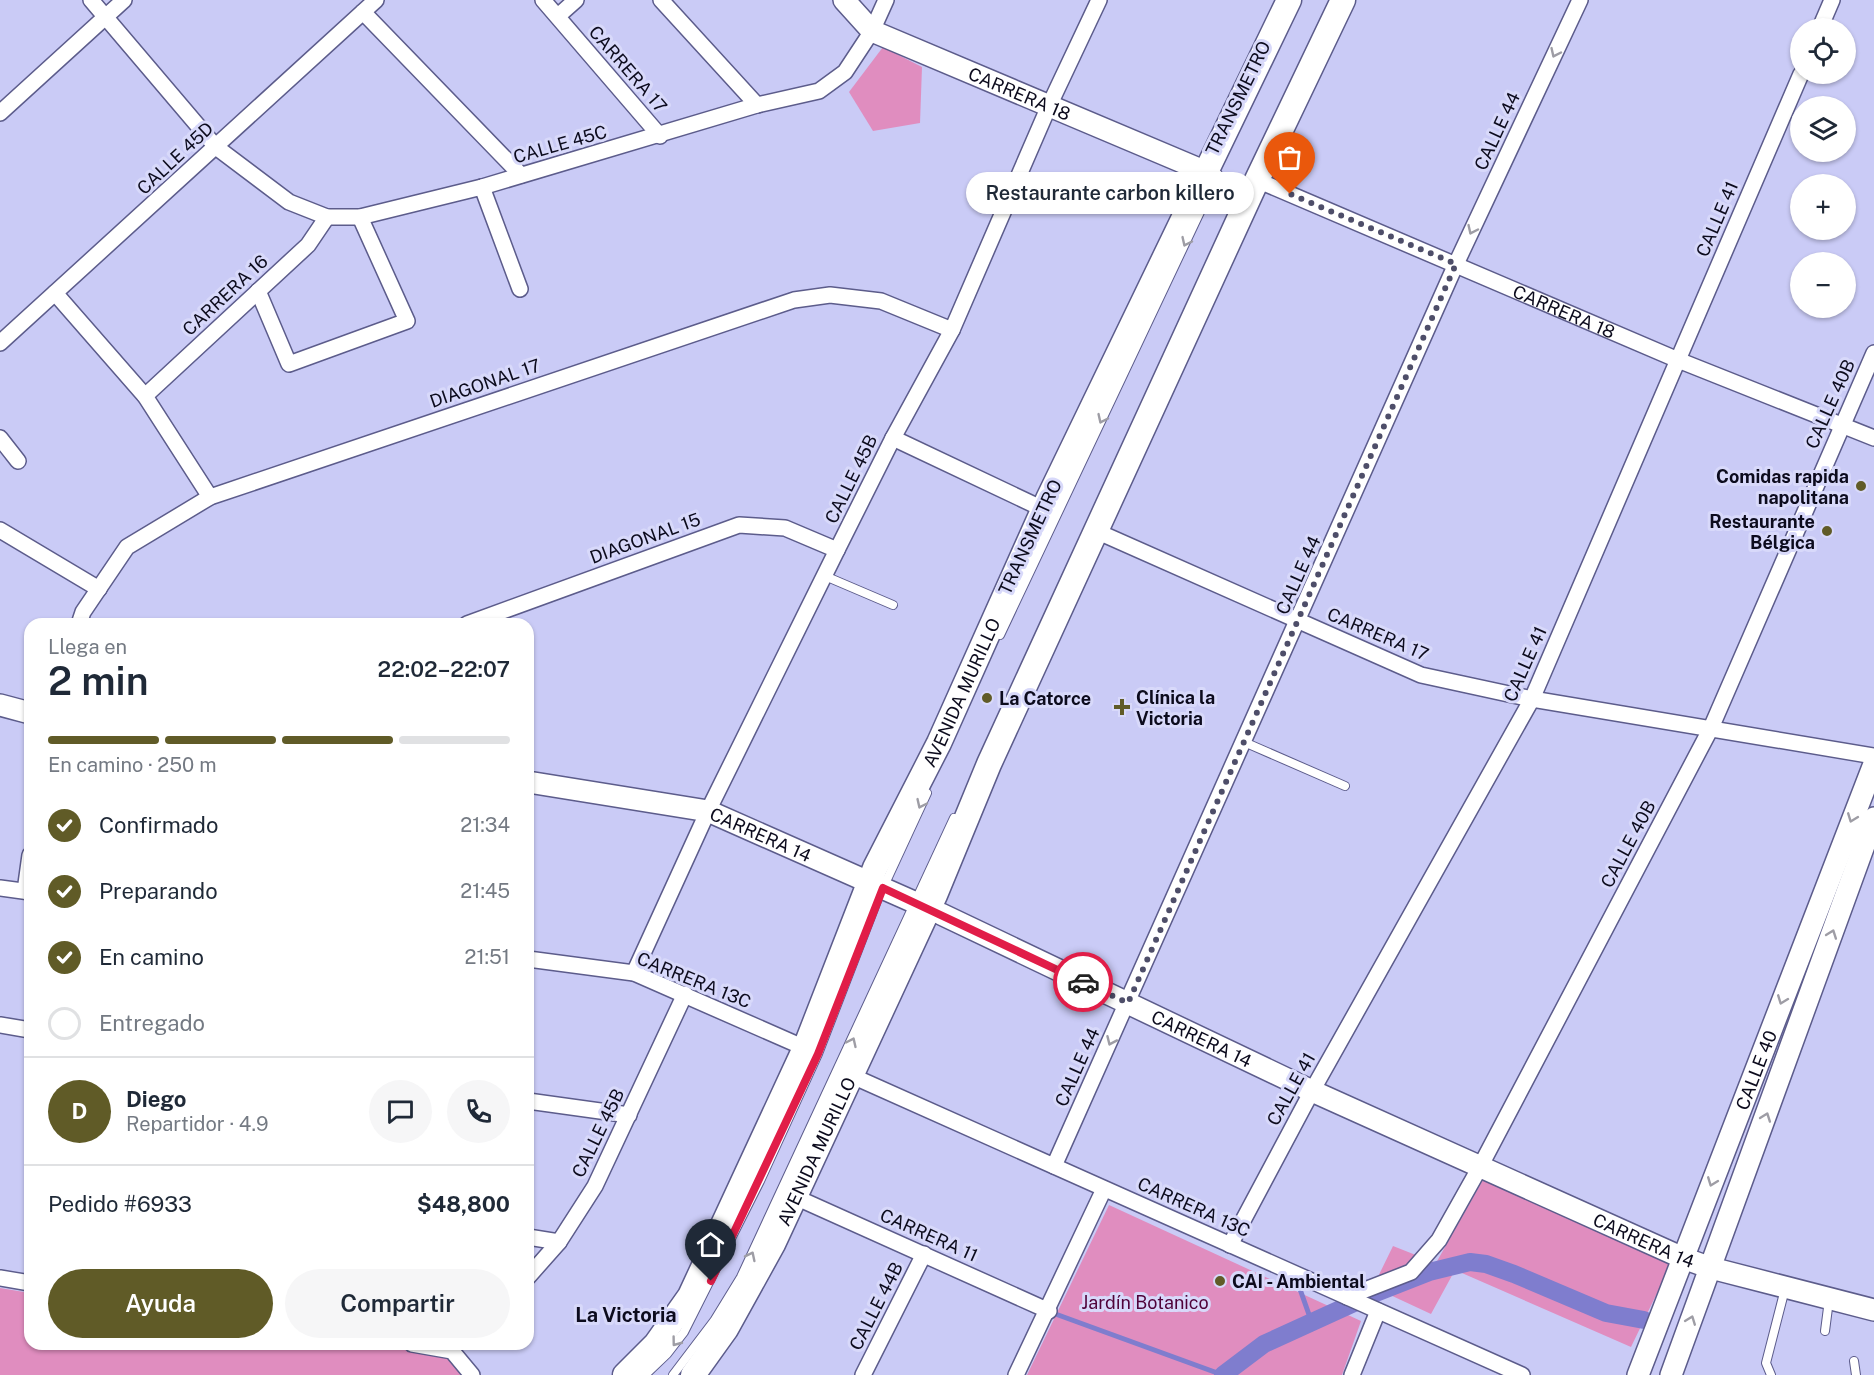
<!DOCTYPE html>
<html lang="es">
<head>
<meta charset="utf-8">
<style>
	:root { --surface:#fff; --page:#f6f6f7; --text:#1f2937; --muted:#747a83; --line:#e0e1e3; --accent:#605b27 }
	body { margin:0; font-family:"Public Sans",sans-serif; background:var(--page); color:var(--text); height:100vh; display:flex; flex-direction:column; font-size:22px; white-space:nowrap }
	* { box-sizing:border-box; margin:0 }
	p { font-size:20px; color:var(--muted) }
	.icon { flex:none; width:33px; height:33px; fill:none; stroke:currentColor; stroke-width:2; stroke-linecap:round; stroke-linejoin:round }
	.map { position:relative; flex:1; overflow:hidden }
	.panel { position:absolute; left:24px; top:618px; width:510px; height:732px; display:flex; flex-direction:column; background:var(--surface); border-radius:18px; box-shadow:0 2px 4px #0004 }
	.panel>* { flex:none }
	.controls { position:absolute; left:1790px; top:18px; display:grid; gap:12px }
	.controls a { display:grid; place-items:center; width:66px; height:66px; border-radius:50%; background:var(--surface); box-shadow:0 2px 4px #0004; font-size:30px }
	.pin { position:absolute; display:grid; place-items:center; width:51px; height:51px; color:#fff; margin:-62px -26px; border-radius:50% 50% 50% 0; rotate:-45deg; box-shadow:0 0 6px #0007 }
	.pin .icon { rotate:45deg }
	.courier { position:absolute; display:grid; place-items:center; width:60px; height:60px; margin:-30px; border:4px solid #e11d48; border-radius:50%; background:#fff; color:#222; box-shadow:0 2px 8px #0007 }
	.bubble { position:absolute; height:42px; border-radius:21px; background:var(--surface); box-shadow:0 2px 4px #0004; font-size:20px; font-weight:600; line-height:42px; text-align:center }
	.head em { font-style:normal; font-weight:600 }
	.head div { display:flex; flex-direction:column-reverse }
	.head { display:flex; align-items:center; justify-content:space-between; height:102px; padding:0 24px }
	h1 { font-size:39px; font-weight:600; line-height:45px }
	.bar { display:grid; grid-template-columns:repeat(4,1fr); gap:9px 6px; align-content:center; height:72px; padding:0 24px }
	.bar i { height:8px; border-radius:4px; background:var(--line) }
	.bar .active { background:var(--accent) }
	.bar p { grid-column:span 4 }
	.line { display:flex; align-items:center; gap:15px; padding:0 24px; border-top:2px solid var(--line) }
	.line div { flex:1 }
	.round { display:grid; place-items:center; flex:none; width:63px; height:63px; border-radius:32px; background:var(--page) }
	ol { padding:0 24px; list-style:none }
	li { display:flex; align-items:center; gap:18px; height:66px }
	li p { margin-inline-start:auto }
	li .icon { padding:6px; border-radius:50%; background:var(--accent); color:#fff; stroke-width:4 }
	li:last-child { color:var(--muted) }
	li i { width:33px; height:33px; border:3px solid var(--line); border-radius:50% }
	.cta { display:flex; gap:12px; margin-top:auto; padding:12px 24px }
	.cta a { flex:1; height:69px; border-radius:36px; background:var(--accent); color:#fff; font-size:24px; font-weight:600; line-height:69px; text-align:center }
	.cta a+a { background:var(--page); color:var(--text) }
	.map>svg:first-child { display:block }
</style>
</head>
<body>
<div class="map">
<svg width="1874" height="1375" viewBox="0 0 1874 1375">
	<rect width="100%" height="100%" fill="#cacbf6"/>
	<!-- green -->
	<g fill="#e08dbf">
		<polygon points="883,47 922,67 920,123 873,131 849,92"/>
		<polygon points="1484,1178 1672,1262 1631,1347 1455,1270 1431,1314 1373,1287 1393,1246 1436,1263"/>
		<polygon points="1109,1205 1361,1321 1342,1375 1027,1375"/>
		<polygon points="0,1288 30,1293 30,1344 370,1344 446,1356 462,1375 0,1375"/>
	</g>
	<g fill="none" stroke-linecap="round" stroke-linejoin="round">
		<!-- stream -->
		<g stroke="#7f7dce" stroke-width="5">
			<polyline points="1296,1278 1312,1323"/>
			<polyline points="1050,1312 1223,1375"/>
		</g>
		<!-- canal -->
		<polyline stroke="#7f7dce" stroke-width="18" points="1223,1375 1264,1344 1378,1292 1429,1272 1470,1262 1486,1264 1514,1274 1606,1313 1644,1320"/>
		<defs>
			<g id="lane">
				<polyline points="825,576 893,605"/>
				<polyline points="1000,635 1218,174"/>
				<polyline points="1244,742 1345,786"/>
				<polyline points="1825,1331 1829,1300"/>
				<polyline points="1854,1361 1856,1375"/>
				<polyline points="645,1375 667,1354 684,1332 760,1181 818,1054 877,901 927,793"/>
				<polyline points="673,1375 714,1321 741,1277 954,818"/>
				<polyline points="1771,1375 1766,1363 1785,1289"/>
			</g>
			<g id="street">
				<polyline points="91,0 216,147 289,202 327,217 360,217 482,187 757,105 819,91 845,72 872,31 886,0"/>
				<polyline points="543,0 660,136"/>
				<polyline points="661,0 757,105"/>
				<polyline points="363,12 521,175"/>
				<polyline points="558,16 576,0"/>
				<polyline points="1820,28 1832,0"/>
				<polyline points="0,113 124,0"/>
				<path id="s1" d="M1257,180L1678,360L1874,438"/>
				<polyline points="482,187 520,289"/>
				<polyline points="258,291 289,364 407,321 360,217"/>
				<polyline points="55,293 145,396 210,497"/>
				<polyline points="0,343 376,0"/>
				<polyline points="145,396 308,245 327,217"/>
				<polyline points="0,438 18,461"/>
				<polyline points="893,438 1043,509"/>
				<polyline points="0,530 99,589"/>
				<polyline points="1096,531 1421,675 1532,699 1874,756"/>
				<polyline points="79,624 83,612 127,547 210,497 794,300 830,295 881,301 952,330"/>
				<polyline points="467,624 739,525 785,528 837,550"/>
				<polyline points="0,888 30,892"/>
				<polyline points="25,891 30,855"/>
				<polyline points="528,959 634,973 805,1048"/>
				<polyline points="634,973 708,811 837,550 893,438 952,330 1049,106 1099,0"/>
				<polyline points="0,1025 30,1030"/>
				<polyline points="850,1075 1522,1375"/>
				<polyline points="528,1101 629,1115"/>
				<polyline points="1054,1166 1456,264 1580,0"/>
				<polyline points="793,1196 1049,1311"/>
				<polyline points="528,1237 559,1242"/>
				<polyline points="1230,1245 1312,1091 1532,699 1801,74"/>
				<polyline points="528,1277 559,1242 595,1186 685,994"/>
				<polyline points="0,1278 30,1283"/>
				<polyline points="1347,1297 1411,1272 1439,1240 1480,1167 1711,728 1874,353"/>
				<polyline points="412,1344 452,1351 472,1375"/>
				<polyline points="863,1375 924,1254"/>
				<polyline points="1016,1375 1104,1189"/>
				<polyline points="1352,1375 1378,1311"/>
			</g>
			<g id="secondary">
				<path id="s2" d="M844,0L872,31L1206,172"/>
				<polyline points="0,705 30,713"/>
				<path id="s3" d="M528,782L708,811L941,914L1312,1091L1683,1258L1711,1268L1874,1310"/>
				<path id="s4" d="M1638,1375L1874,764"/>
				<polyline points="1671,1375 1874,818"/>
			</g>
			<g id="primary">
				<path id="s5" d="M625,1375L656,1344L690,1296L805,1048L875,868L939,743L1049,497L1289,0"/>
				<path id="s6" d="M693,1375L726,1329L773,1244L935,895L989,764L1257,180L1343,0"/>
			</g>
		</defs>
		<!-- lane casing -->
		<use href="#lane" stroke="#5c5c8b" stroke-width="10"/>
		<!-- street casing -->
		<use href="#street" stroke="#5c5c8b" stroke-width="18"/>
		<!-- secondary casing -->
		<use href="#secondary" stroke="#5c5c8b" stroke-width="24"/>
		<!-- primary casing -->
		<use href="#primary" stroke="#5c5c8b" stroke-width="27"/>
		<!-- lane -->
		<use href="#lane" stroke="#fff" stroke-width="8"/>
		<!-- street -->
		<use href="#street" stroke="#fff" stroke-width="15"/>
		<!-- secondary -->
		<use href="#secondary" stroke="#fff" stroke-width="21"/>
		<!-- primary -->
		<use href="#primary" stroke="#fff" stroke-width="24"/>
	</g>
	<!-- one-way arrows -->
	<defs><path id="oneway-chevron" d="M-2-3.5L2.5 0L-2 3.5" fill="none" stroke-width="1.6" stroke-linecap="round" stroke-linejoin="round" transform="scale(1.5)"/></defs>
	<g stroke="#9e9da5">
		<use href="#oneway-chevron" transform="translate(1555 53) rotate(115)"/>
		<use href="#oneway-chevron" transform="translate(1472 230) rotate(115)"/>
		<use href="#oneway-chevron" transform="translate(1186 242) rotate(115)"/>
		<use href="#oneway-chevron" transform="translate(1102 419) rotate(115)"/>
		<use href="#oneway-chevron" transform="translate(921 804) rotate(115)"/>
		<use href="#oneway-chevron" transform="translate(1852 818) rotate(111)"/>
		<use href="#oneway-chevron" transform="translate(1832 934) rotate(-70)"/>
		<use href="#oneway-chevron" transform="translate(1782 1000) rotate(111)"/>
		<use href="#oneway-chevron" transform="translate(1111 1041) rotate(114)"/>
		<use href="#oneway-chevron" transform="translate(852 1042) rotate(-65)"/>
		<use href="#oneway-chevron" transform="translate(1766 1117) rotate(-70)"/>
		<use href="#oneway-chevron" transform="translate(1712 1182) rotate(111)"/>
		<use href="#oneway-chevron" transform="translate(751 1256) rotate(-64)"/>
		<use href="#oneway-chevron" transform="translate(1691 1320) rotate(-69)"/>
		<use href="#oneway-chevron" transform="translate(676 1342) rotate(127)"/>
	</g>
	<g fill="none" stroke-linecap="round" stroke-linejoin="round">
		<!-- done -->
		<polyline stroke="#4e4e69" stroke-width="6" stroke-dasharray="0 10.8" points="1083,982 1128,1003 1456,264 1290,194"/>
		<!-- route -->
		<polyline stroke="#e11d48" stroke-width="8" points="711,1281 818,1054 883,888 1083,982"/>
	</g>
	<!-- markers -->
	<g fill="#605b27" stroke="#d8d9fa" stroke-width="2">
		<circle cx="1861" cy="486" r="6"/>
		<circle cx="1827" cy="531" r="6"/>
		<circle cx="987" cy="698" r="6"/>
		<path d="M1119 698h6v6h6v6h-6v6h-6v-6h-6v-6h6z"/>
		<circle cx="1220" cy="1281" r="6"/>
	</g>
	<g text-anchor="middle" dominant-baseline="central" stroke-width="6" stroke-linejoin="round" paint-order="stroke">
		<!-- street labels -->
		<g font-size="18" fill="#0c0b1d" stroke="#d8d9fa">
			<text transform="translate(628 69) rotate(49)">CARRERA 17</text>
			<text stroke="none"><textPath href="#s2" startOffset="202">CARRERA 18</textPath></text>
			<text transform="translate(1238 98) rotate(-64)">TRANSMETRO</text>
			<text transform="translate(1497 131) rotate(-65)">CALLE 44</text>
			<text transform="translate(560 144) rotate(-16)">CALLE 45C</text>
			<text transform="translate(175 158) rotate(-43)">CALLE 45D</text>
			<text transform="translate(1717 219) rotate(-67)">CALLE 41</text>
			<text transform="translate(225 295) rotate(-43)">CARRERA 16</text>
			<text stroke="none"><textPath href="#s1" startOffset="334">CARRERA 18</textPath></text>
			<text transform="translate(485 383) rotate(-19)">DIAGONAL 17</text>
			<text transform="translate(1830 404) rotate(-66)">CALLE 40B</text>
			<text transform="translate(851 479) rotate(-64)">CALLE 45B</text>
			<text transform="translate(1030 537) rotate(-65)">TRANSMETRO</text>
			<text transform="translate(645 538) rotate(-20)">DIAGONAL 15</text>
			<text transform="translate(1298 575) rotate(-66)">CALLE 44</text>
			<text transform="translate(1378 634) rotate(23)">CARRERA 17</text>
			<text transform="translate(1525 664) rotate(-66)">CALLE 41</text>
			<text stroke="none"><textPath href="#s5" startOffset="765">AVENIDA MURILLO</textPath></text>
			<text stroke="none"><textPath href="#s3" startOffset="240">CARRERA 14</textPath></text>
			<text transform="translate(1628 844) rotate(-62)">CALLE 40B</text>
			<text transform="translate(694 980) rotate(22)">CARRERA 13C</text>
			<text stroke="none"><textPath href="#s3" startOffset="726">CARRERA 14</textPath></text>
			<text transform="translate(1077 1067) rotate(-66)">CALLE 44</text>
			<text stroke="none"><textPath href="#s4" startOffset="327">CALLE 40</textPath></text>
			<text transform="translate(1291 1089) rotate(-61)">CALLE 41</text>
			<text transform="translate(598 1133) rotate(-64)">CALLE 45B</text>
			<text stroke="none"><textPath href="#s6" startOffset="256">AVENIDA MURILLO</textPath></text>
			<text transform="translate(1194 1207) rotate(24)">CARRERA 13C</text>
			<text transform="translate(929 1235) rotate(24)">CARRERA 11</text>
			<text stroke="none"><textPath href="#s3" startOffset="1212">CARRERA 14</textPath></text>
			<text transform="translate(876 1306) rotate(-63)">CALLE 44B</text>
		</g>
		<!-- poi labels -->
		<g font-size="18" font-weight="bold" fill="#0c0b1d" stroke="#d8d9fa" text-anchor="start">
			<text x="1849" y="476" text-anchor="end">Comidas rapida<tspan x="1849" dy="21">napolitana</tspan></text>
			<text x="1815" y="521" text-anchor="end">Restaurante<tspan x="1815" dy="21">Bélgica</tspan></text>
			<text x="1136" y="697">Clínica la<tspan x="1136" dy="21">Victoria</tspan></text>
			<text x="999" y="698">La Catorce</text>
			<text x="1232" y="1281">CAI - Ambiental</text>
		</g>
		<!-- park labels -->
		<g font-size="18" fill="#4f0239" stroke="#d8d9fa">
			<text x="1145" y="1302">Jardín Botanico</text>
		</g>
		<!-- neighbourhood labels -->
		<g font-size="20" font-weight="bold" fill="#0c0b1d" stroke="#d8d9fa">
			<text x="626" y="1315">La Victoria</text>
		</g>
	</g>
</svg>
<div class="controls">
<a><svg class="icon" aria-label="locate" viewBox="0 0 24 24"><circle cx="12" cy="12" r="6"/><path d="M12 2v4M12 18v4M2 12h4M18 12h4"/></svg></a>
<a><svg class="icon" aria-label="layers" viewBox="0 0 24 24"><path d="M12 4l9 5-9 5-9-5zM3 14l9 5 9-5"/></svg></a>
<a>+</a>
<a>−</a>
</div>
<div class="pin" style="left:1290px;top:194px;background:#ea580c"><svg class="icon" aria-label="bag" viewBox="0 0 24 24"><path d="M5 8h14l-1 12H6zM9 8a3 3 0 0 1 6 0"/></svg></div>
<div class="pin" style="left:711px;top:1281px;background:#1f2937"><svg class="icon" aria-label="home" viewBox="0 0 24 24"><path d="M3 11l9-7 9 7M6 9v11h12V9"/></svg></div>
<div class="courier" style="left:1083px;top:982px"><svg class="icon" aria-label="car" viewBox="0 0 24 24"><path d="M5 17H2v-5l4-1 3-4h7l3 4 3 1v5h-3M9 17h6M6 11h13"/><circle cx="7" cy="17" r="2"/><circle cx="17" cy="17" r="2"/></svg></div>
<div class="bubble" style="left:966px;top:172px;width:288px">Restaurante carbon killero</div>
<section class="panel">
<div class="head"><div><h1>2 min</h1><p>Llega en</p></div><em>22:02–22:07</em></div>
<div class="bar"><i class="active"></i><i class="active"></i><i class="active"></i><i></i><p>En camino · 250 m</p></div>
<ol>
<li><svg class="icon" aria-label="check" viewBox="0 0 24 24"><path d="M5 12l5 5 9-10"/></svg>Confirmado<p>21:34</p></li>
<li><svg class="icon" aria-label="check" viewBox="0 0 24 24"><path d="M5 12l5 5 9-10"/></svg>Preparando<p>21:45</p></li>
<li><svg class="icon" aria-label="check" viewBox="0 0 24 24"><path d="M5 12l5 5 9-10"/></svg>En camino<p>21:51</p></li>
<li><i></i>Entregado</li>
</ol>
<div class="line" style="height:108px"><b class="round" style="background:var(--accent);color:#fff">D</b><div><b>Diego</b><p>Repartidor · 4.9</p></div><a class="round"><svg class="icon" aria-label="chat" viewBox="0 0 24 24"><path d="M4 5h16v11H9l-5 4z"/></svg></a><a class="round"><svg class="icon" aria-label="phone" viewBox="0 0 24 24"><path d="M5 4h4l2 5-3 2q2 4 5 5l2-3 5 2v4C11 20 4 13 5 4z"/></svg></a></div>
<div class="line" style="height:78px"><div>Pedido #6933</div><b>$48,800</b></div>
<div class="cta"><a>Ayuda</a><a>Compartir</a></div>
</section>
</div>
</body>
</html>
